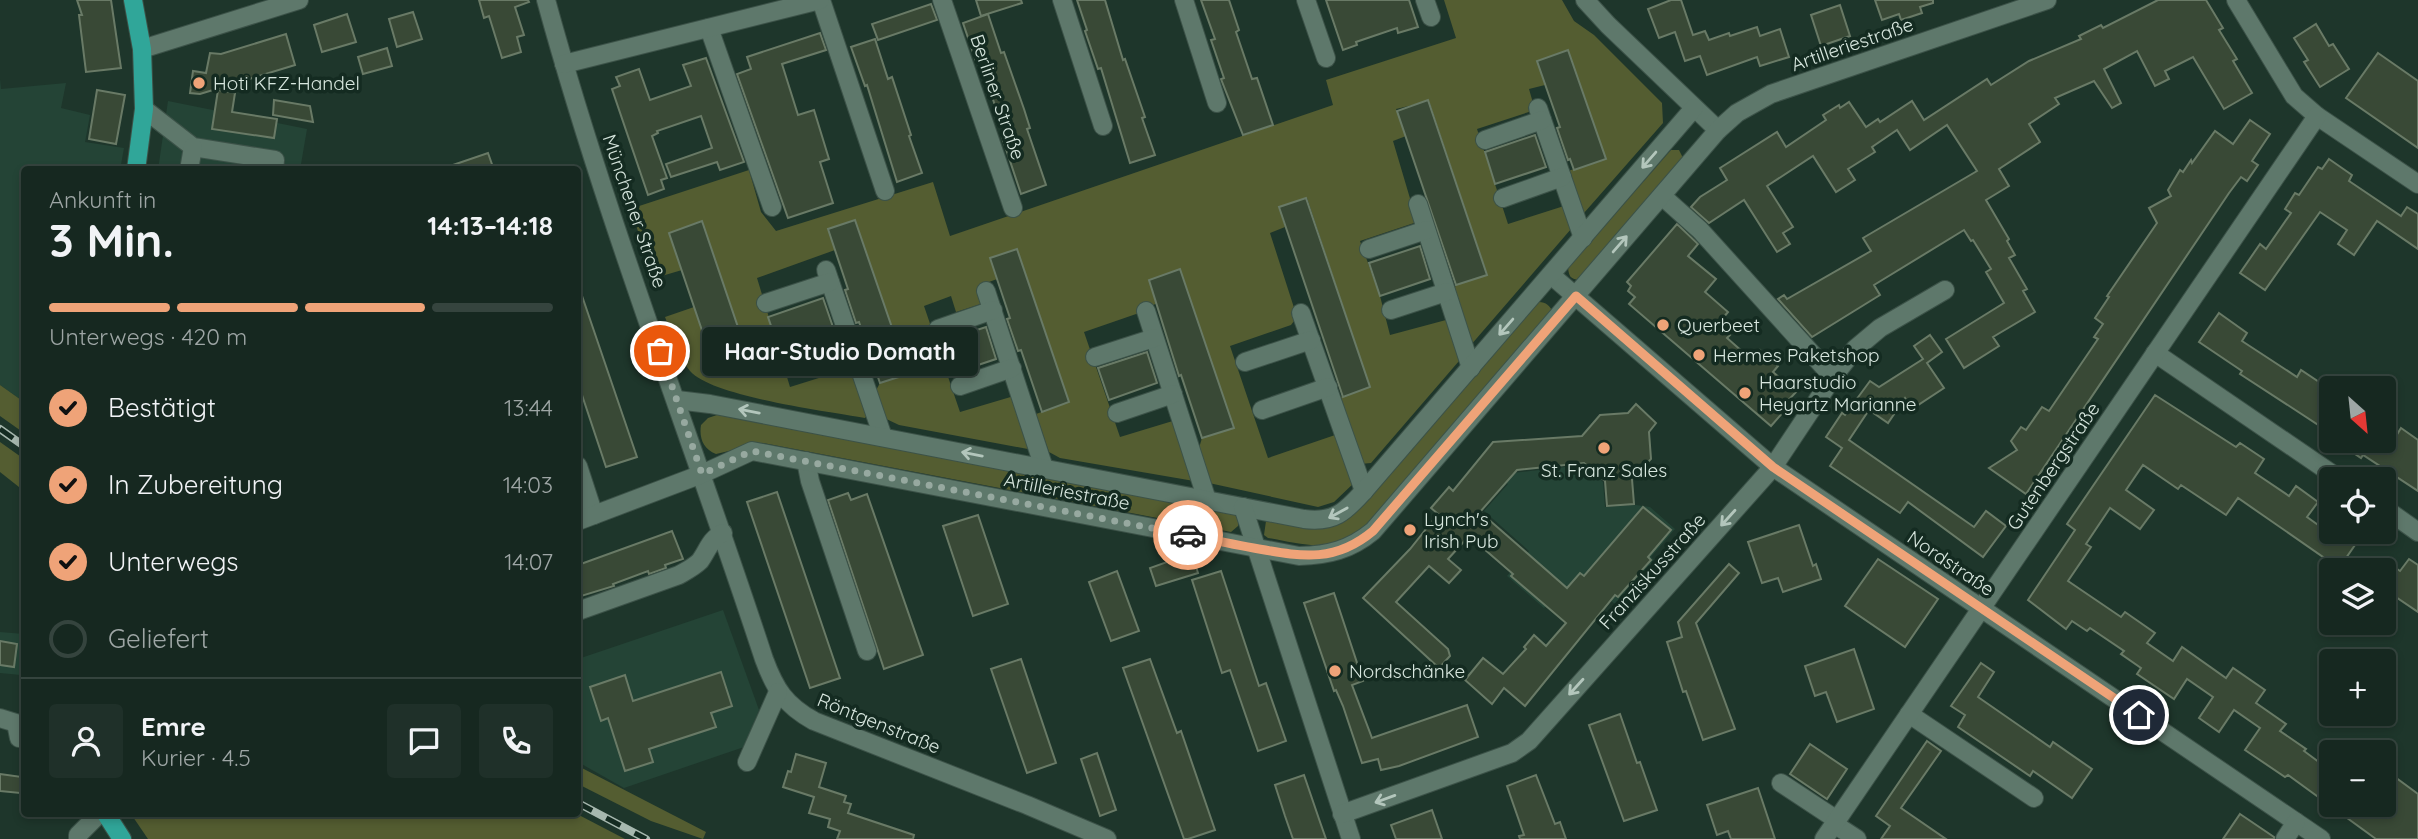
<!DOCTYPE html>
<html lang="de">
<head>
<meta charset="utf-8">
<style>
	:root { --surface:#162820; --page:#1f3029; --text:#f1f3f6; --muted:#9ea6a5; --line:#35443e; --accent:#efa378 }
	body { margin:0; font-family:Quicksand,sans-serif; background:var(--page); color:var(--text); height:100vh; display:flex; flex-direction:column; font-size:26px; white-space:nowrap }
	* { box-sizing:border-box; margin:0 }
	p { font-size:23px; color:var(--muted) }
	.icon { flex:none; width:38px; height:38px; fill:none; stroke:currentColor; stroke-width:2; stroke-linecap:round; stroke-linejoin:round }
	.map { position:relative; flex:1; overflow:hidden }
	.drawer { position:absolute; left:21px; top:166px; width:560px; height:651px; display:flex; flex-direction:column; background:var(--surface); border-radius:7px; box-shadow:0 4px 10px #0003,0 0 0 2px var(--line) }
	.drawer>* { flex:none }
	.needle { width:46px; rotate:153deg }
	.controls { position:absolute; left:2319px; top:376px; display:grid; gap:14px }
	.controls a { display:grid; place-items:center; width:77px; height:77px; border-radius:7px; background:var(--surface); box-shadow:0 4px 10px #0003,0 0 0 2px var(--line); font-size:35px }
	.pin { position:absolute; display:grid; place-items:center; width:60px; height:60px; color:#fff; margin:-30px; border:4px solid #fff; border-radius:50%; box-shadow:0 2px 7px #0007 }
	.courier { position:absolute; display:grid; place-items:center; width:70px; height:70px; margin:-35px; border:5px solid #efa378; border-radius:50%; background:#fff; color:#222; box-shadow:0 2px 9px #0007 }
	.bubble { position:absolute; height:49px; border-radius:7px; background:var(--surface); box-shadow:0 4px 10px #0003,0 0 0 2px var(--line); font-size:23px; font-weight:800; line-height:49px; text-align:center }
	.headline em { font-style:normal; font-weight:800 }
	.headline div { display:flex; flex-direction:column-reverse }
	.headline { display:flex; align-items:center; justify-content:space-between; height:119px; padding:0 28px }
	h1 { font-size:46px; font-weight:800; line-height:52px }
	.bar { display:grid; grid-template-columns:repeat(4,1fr); gap:10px 7px; align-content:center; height:84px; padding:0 28px }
	.bar i { height:9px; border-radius:5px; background:var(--line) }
	.bar .on { background:var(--accent) }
	.bar p { grid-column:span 4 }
	.line { display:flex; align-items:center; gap:18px; padding:0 28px; border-top:2px solid var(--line) }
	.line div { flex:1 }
	.round { display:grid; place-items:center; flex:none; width:74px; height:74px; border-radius:7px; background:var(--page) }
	ol { padding:0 28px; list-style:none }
	li { display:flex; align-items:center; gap:21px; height:77px }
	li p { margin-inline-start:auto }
	li .icon { padding:7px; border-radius:50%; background:var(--accent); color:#111; stroke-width:4 }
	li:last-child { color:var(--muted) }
	li i { width:38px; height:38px; border:4px solid var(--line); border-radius:50% }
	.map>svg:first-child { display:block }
</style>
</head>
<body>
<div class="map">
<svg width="2418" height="839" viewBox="0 0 2418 839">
	<rect width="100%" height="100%" fill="#1e362b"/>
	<!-- built -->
	<g fill="#244436">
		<polygon points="0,79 1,89 66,83 61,108 90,115 85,142 124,148 120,170 24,170 24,402 0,385"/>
		<polygon points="168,101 307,129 300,170 158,170"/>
		<polygon points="1583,465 1603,482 1605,507 1636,505 1650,507 1675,529 1651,557 1654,560 1615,604 1611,601 1585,631 1550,602 1544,608 1507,576 1529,551 1484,511 1508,484 1504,481 1512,473"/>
		<polygon points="723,610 759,710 744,747 624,788 578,762 578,659"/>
		<polygon points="0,632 24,634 21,675 0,673"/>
	</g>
	<!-- green -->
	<g fill="#545d31">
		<path d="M1444,0H1562L1574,21L1594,35L1662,103L1663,123L1584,213L1568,171L1605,159L1537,61L1545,85L1529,89L1535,110L1477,129L1508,224L1564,206L1571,229L1470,346L1453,292L1456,285L1487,274L1429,101L1396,109L1406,136L1393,141L1417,222L1360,241L1380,296L1390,335L1446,320L1459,361L1371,463L1360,464L1337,398L1370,387L1307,198L1279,207L1285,227L1270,233L1297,317L1291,325L1230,346L1268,458L1338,434L1356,481L1334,502L1318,507L1209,483L1199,448L1202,438L1233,428L1157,303L1139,313L1084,332L1120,437L1176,420L1194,481L1060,458L1049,452L1036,414L1069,402L1017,249L990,258L997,279L981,285L987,302L956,312L951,296L924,306L960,412L1014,396L1033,450L899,425L880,416L874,394L880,383L907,373L855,220L828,230L835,250L757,278L790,387L854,367L868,414L865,418C827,411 713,397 690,371C677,356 672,335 665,317L694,307L710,353L743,342L702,222L669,233L682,270L655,278L630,209L749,170L761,212L776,231L933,182L950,236L1333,105L1326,80L1456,38Z"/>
		<path d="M1671,150H1679L1684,160L1579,280C1570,279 1569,276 1568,268Z"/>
		<path d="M1539,302C1546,302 1550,306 1553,312C1509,362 1466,412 1423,462C1403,484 1373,525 1348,539C1324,552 1293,542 1268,538L1264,535L1266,521L1273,519L1333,526L1354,514Z"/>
		<polygon points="0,385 24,402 24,433 0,416"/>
		<path d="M720,414L1234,512L1238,519V526L1231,532L763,443L716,454C703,449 699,438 701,425L708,418Z"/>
		<polygon points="0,442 24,459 24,491 0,472"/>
		<polygon points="578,766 706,832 703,839 651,821 578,784"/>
		<polygon points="131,814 577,814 625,839 148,839"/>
	</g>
	<!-- building -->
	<g fill="#394936" stroke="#697a66" stroke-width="2">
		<polygon points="77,0 111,0 121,68 86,72 79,15 82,15"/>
		<polygon points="479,0 528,0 529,2 515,7 524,35 517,37 521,52 502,58 489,16 484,18"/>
		<polygon points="976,0 1021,0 1022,3 981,16"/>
		<polygon points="1077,0 1105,0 1123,60 1125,59 1145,117 1142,118 1155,155 1130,163 1101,68 1098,69 1085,31 1087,30"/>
		<polygon points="1201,0 1229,0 1239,30 1236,32 1252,79 1257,78 1273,125 1243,135 1221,79 1224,78 1211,40 1215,39"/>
		<polygon points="1326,0 1409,0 1418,27 1398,33 1397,28 1356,42 1357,45 1343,50"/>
		<polygon points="1671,0 1681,0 1693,35 1705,31 1709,40 1729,33 1730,36 1757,27 1760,36 1780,29 1789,57 1760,66 1757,57 1707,75 1700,56 1685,61 1675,32 1659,38 1648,9"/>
		<polygon points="1875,0 1933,0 1933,3 1920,7 1922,13 1901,20 1899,14 1882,20"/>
		<polygon points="2158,0 2206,0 2223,28 2219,30 2237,59 2233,61 2252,93 2224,109 2193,57 2165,71 2169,79 2155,86 2137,51 2104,69 2121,103 2112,108 2094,81 2055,98 2059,104 2029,124 2040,142 1999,169 2009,186 1986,200 2009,239 2007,241 2015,255 2009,258 2027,289 2023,291 2035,312 1993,337 1999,346 1964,368 1946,339 2004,303 1986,272 1991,269 1973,240 1971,241 1964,230 1874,285 1880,295 1812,337 1778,299 1784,295 1787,299 1871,251 1863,238 1977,171 1947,125 1910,150 1897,130 1872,147 1875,152 1848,169 1855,180 1836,192 1813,156 1767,186 1793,227 1783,233 1790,244 1777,252 1744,200 1709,223 1691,207 1700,197 1727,180 1720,168 1777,132 1786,147 1826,120 1823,115 1839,105 1840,108 1849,102 1866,127 1878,119 1880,122 1912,101 1924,120 1987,79 1991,85 2029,61 2081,39 2079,36 2101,25 2103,28"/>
		<polygon points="931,4 937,20 878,40 872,24"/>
		<polygon points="1840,5 1850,36 1821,46 1811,15"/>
		<polygon points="413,12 422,39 397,47 389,19"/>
		<polygon points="347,14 356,42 322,52 314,25"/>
		<polygon points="988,14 1001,53 1004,52 1024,109 1030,128 1027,129 1046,185 1021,194 1002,137 1005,136 980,60 976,61 963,23"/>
		<polygon points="2316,24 2329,46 2333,44 2349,69 2320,87 2304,62 2308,60 2294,38"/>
		<polygon points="820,33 826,50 782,64 798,115 814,110 829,159 820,162 833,203 788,218 737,74 751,69 747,57"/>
		<polygon points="286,34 295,65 200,94 190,93 193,71 206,73 210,53 221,54"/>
		<polygon points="875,39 888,79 892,77 911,135 909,136 922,173 897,182 867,85 865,86 851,47"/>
		<polygon points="387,48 392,66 363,74 358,57"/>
		<polygon points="1568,50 1606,159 1574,170 1570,159 1568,160 1557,128 1560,127 1537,61"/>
		<polygon points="2378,53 2418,81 2418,148 2346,98"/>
		<polygon points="706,58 744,162 720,170 717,162 671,177 666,164 712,148 701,116 657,131 658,133 652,136 667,178 661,180 664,189 648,195 612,89 620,86 616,77 639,69 650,100 691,86 683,65"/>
		<polygon points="97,90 125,95 116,144 89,139"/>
		<polygon points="218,90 235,93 232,112 277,119 274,138 212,129"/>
		<polygon points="274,100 310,106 313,122 273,115"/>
		<polygon points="1428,100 1487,275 1456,285 1397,111"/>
		<polygon points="2250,120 2270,134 2252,161 2258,165 2247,181 2241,177 2229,193 2026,494 1989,468 2017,450 2011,441 2021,427 2026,430 2042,407 2049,411 2098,339 2094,337 2103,324 2095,318 2109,297 2107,296 2157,223 2149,208 2171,196 2168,190 2180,170 2183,172 2191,160 2192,163 2215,131 2233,144"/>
		<polygon points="1535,135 1546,167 1495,184 1485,152"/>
		<polygon points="488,153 494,170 447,170 447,167"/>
		<polygon points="2329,159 2352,175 2349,181 2401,216 2407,207 2418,214 2418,249 2377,221 2354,255 2338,244 2347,230 2320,212 2265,290 2240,273 2260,244 2266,249 2291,213 2285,209 2295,193 2299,195 2318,167 2322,169"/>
		<polygon points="1306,198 1370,387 1343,397 1279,207"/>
		<polygon points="855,220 908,374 880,383 859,322 856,323 845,290 848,289 828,229"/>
		<polygon points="702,221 743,342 710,354 669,233"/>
		<polygon points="1677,224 1698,244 1688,256 1716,279 1705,292 1728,312 1718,324 1730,335 1727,338 1752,360 1760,350 1778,366 1773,372 1796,392 1783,406 1786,409 1771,426 1629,304 1635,297 1628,291 1631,286 1627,282"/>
		<polygon points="1420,246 1430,279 1380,296 1369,263"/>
		<polygon points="1017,249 1069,402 1042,412 1021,350 1018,351 1007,319 1010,318 990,258"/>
		<polygon points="1180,269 1234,428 1202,438 1181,375 1179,376 1149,280"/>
		<polygon points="578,290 580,290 637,457 606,467 578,383"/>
		<polygon points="823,298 834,330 779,349 768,317"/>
		<polygon points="2219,313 2247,333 2242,341 2297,377 2301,370 2331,390 2331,416 2323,428 2240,374 2242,371 2199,342"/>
		<polygon points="986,327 996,359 948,375 937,343"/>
		<polygon points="1930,335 1942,352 1927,363 1944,388 1912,409 1905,398 1888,423 1869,410 1849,440 1974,527 1986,511 2006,526 1983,557 1908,502 1900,513 1830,466 1842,448 1826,437 1842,413 1845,415 1870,381 1879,387 1923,359 1914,346"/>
		<polygon points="1147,352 1157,383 1109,400 1098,368"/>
		<polygon points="2155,395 2236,447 2240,443 2264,459 2255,473 2289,496 2296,486 2318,502 2307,517 2328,532 2364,532 2339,568 2238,498 2226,515 2181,485 2178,489 2143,465 2126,490 2154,510 2140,529 2110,508 2086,544 2091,547 2068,581 2121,617 2125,612 2155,633 2147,643 2173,661 2182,647 2226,678 2233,668 2265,690 2256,703 2286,724 2280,731 2306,749 2304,751 2331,771 2331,805 2384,805 2384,769 2418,794 2418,839 2376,839 2288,775 2285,777 2245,750 2260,728 2234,710 2219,732 2199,718 2213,697 2187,679 2174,699 2137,674 2141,668 2121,654 2124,651 2090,628 2087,631 2072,621 2066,629 2028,600 2075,530 2067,524"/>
		<polygon points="1636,404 1656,423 1649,432 1651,459 1632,479 1634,504 1607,506 1605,481 1584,463 1517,470 1480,512 1567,588 1580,573 1584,576 1643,507 1671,530 1648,557 1651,560 1618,597 1615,595 1525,706 1504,688 1492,704 1465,680 1483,658 1503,674 1526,649 1524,647 1534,635 1546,646 1566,623 1511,576 1513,574 1469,536 1448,559 1461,570 1449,583 1429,566 1396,602 1448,649 1450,656 1439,668 1363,598 1410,549 1438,514 1431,508 1449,487 1453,491 1493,442 1582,436 1600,415 1628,413"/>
		<polygon points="2401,428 2418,440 2418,491 2363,455 2361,458 2336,441 2393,441"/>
		<polygon points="777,492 840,678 810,688 747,502"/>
		<polygon points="848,493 851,500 867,494 923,655 884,669 828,500"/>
		<polygon points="978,515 1008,604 973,616 943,526"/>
		<polygon points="1799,525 1813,566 1816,564 1821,579 1783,592 1778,578 1762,583 1748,542"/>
		<polygon points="672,531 683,559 665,565 666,568 649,574 648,571 613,584 614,586 578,597 578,565"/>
		<polygon points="1192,553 1198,573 1156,586 1150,568"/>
		<polygon points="1878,559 1938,599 1905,647 1845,606"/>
		<polygon points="2409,559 2418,565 2418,612 2384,589 2384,560 2400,571"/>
		<polygon points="1729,564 1739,573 1696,623 1735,729 1703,740 1686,691 1683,692 1667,642 1682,637 1678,622"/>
		<polygon points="1117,571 1139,631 1111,641 1089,582"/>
		<polygon points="1221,571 1259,686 1266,683 1286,741 1258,751 1230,670 1222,673 1192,580"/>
		<polygon points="1334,593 1363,681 1352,685 1372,738 1467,705 1478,737 1399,766 1381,770 1378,759 1362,763 1343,706 1336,690 1334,691 1304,603"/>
		<polygon points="0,641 17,644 14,667 0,665"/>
		<polygon points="1854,649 1874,709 1837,722 1826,692 1815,696 1805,666"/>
		<polygon points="1021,659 1056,763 1027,773 991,669"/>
		<polygon points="1150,659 1177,733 1181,731 1215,830 1188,839 1184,839 1123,668"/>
		<polygon points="1981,663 1994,672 1978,697 2050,747 2053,742 2092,769 2072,798 2033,771 2030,776 1958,727 1965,715 1951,706"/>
		<polygon points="721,672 732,706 711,713 716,727 649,749 653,762 625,771 608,718 601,721 590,687 625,675 633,701"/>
		<polygon points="1620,714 1637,763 1640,762 1657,810 1624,821 1589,725"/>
		<polygon points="1927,741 1941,751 1901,808 1946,839 1881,839 1890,826 1876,816"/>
		<polygon points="1810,744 1847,769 1827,799 1790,774"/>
		<polygon points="1097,753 1116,810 1100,816 1081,759"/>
		<polygon points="796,754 826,763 819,787 846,796 844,802 851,804 848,813 914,835 913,839 837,839 840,831 828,827 830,819 809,813 814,797 783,787 788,771 791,772"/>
		<polygon points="0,774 22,777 20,793 0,791"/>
		<polygon points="1304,775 1319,819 1326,839 1293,839 1285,816 1275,785"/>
		<polygon points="1536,775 1555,824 1560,822 1566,839 1520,839 1519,836 1524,835 1507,786"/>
		<polygon points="1758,788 1775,839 1731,839 1728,831 1717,835 1707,805"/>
		<polygon points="1432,810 1442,839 1396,839 1391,825"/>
		<polygon points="2240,814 2274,837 2274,839 2223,839"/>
	</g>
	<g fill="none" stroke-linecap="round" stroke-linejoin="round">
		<defs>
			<g id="minor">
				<path d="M546,0C607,223 692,439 764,659C775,689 785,705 814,721L1027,805L1107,839"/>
				<polyline points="821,0 885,191"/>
				<polyline points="942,0 1013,208"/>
				<polyline points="1062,0 1103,126"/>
				<polyline points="1184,0 1217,103"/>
				<polyline points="1306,0 1326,58"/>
				<polyline points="1425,0 1431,17"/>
				<polyline points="1585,0 1608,25 1718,130"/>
				<polyline points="2236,0 2294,96 2317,116 2418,184"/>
				<polyline points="709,28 772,207"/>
				<polyline points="142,49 299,0"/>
				<polyline points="564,64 820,0"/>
				<polyline points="1538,108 1583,238"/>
				<polyline points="144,109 193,147 275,160 274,170"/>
				<polyline points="1485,140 1542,120"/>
				<polyline points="189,170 193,147"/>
				<polyline points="1662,196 1700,230 1833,377"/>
				<polyline points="1503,198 1562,177"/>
				<polyline points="1418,204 1471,368"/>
				<polyline points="1369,249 1426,230"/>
				<polyline points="826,270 883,437"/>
				<polyline points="1551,275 1773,467 2321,839"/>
				<polyline points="986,291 1044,468"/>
				<polyline points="766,303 830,282"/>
				<polyline points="1391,310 1446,292"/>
				<polyline points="1146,311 1207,500"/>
				<polyline points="1301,313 1364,491"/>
				<polyline points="938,329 993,310"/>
				<polyline points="2155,353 2341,480"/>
				<polyline points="1095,357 1154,338"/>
				<polyline points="784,362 850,340"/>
				<polyline points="1245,362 1311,340"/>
				<polyline points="960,386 1012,368"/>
				<path d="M677,400L710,404L1304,519C1334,523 1345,512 1364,491L1694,108"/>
				<polyline points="1262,410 1328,387"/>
				<polyline points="1117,413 1173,394"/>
				<polyline points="806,461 810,481 867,651"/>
				<polyline points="578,466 594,515"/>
				<polyline points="1243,507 1351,839"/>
				<polyline points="2384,508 2418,532"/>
				<path d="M578,521L702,474L752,451L1299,556C1329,555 1350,550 1373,531L1718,130L1737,113L1771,94L2047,0"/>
				<path d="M578,611L679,575C686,571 694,567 700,561C708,550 710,539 723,533"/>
				<polyline points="1909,714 2034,798"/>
				<polyline points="0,718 16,723 19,738"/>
				<polyline points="747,762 778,692"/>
				<polyline points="1781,783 1837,820"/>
				<polyline points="1342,814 1512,753 1529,741 1773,467 1833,377 1855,349 1880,328 1945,290"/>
				<polyline points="1834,824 1857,839"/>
				<polyline points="78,839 78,835 99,814"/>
				<polyline points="1824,839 2317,116"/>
				<polyline points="2285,839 2296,822"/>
			</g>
			<g id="major">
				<polyline points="133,0 142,49 144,109 136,170"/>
				<polyline points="106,814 122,839"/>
			</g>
		</defs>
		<!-- minor casing -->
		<use href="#minor" stroke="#3c5248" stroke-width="20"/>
		<!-- major casing -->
		<use href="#major" stroke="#3c5248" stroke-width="20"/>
		<!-- minor -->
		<use href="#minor" stroke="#5e786b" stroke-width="18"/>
		<!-- major -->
		<use href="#major" stroke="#30a699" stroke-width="18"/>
		<defs>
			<g id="rail">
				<polyline points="0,429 24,446"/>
				<polyline points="578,803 646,839"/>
			</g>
		</defs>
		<!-- rail casing -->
		<use href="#rail" stroke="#a7b8af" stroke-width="8"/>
		<!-- rail -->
		<use href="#rail" stroke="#142b21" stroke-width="5" stroke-dasharray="16" stroke-linecap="butt"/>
	</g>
	<!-- one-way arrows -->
	<defs><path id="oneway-shaft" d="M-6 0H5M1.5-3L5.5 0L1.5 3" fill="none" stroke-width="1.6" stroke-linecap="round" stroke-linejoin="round" transform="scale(1.75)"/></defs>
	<g stroke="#b3c6bc">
		<use href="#oneway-shaft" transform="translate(1649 160) rotate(131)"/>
		<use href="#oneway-shaft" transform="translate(1620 244) rotate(-49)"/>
		<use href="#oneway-shaft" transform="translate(1506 327) rotate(131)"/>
		<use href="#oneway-shaft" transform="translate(749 411) rotate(-169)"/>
		<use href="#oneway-shaft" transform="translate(972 454) rotate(-169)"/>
		<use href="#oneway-shaft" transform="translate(1338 513) rotate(151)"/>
		<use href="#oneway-shaft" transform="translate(1728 518) rotate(132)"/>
		<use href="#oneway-shaft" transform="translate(1576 687) rotate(132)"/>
		<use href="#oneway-shaft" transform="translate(1385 799) rotate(160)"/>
	</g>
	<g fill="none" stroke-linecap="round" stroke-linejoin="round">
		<!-- done -->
		<polyline stroke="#97a9a0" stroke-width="7" stroke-dasharray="0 12.6" points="660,351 702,474 752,451 1188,535"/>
		<!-- route -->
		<path stroke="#efa378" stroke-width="9" d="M1188,535C1212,540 1235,545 1259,549C1304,557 1336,562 1373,531L1576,296L1773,467L2139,715"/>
	</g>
	<!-- markers -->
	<g fill="#efa378" stroke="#142b21" stroke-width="2.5">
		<circle cx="199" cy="83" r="7"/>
		<circle cx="1663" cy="325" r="7"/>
		<circle cx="1699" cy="355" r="7"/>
		<circle cx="1745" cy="393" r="7"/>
		<circle cx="1604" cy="448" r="7"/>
		<circle cx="1410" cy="530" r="7"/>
		<circle cx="1335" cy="671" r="7"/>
	</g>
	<g text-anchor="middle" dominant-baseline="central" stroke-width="7" stroke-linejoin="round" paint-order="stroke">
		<!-- street labels -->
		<g font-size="19" fill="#d8e7df" stroke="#142b21">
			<text transform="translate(1852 44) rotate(-19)">Artilleriestraße</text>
			<text transform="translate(998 97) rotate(71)">Berliner Straße</text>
			<text transform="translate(635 211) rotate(71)">Münchener Straße</text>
			<text transform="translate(2053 466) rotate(-56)">Gutenbergstraße</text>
			<text transform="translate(1067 491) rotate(11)">Artilleriestraße</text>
			<text transform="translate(1951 563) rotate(34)">Nordstraße</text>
			<text transform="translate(1652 571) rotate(-48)">Franziskusstraße</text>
			<text transform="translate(879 723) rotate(22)">Röntgenstraße</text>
		</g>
		<!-- poi labels -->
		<g font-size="19" fill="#d8e7df" stroke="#142b21" text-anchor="start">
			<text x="213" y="83">Hoti KFZ-Handel</text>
			<text x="1677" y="325">Querbeet</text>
			<text x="1713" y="355">Hermes Paketshop</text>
			<text x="1759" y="382">Haarstudio<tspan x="1759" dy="22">Heyartz Marianne</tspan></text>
			<text x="1604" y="470" text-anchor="middle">St. Franz Sales</text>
			<text x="1424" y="519">Lynch's<tspan x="1424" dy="22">Irish Pub</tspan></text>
			<text x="1349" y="671">Nordschänke</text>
		</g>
	</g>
</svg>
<div class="controls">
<a><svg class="needle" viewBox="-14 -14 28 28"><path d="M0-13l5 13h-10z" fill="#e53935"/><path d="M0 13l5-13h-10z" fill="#9ea6a5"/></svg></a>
<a><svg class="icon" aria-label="locate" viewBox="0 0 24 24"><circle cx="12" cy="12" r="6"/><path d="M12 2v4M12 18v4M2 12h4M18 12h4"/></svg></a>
<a><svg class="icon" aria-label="layers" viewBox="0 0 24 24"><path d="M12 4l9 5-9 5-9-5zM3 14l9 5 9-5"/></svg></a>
<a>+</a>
<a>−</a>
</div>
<div class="pin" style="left:660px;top:351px;background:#ea580c"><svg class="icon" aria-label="bag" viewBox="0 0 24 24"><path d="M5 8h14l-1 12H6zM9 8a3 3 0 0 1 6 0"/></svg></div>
<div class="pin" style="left:2139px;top:715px;background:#1f2937"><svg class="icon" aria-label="home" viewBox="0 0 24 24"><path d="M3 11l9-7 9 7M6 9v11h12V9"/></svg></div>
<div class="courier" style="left:1188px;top:535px"><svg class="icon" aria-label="car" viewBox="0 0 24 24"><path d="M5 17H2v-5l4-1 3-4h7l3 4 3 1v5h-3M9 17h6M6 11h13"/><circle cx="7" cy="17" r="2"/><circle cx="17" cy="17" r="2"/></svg></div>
<div class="bubble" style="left:702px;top:327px;width:276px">Haar-Studio Domath</div>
<section class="drawer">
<div class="headline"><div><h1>3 Min.</h1><p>Ankunft in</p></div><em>14:13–14:18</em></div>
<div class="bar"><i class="on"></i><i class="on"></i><i class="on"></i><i></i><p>Unterwegs · 420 m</p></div>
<ol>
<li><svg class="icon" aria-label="check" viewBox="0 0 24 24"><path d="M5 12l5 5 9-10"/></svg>Bestätigt<p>13:44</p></li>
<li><svg class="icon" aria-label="check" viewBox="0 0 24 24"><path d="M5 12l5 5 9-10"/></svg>In Zubereitung<p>14:03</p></li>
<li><svg class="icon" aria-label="check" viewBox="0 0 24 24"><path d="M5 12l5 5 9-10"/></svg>Unterwegs<p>14:07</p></li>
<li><i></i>Geliefert</li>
</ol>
<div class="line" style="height:126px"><a class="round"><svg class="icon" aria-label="person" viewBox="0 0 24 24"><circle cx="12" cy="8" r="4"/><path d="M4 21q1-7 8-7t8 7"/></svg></a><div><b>Emre</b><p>Kurier · 4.5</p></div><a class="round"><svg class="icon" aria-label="chat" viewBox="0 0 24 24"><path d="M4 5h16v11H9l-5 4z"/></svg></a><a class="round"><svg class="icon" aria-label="phone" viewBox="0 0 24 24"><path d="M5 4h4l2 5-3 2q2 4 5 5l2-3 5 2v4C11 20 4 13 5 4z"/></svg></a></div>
</section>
</div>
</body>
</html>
